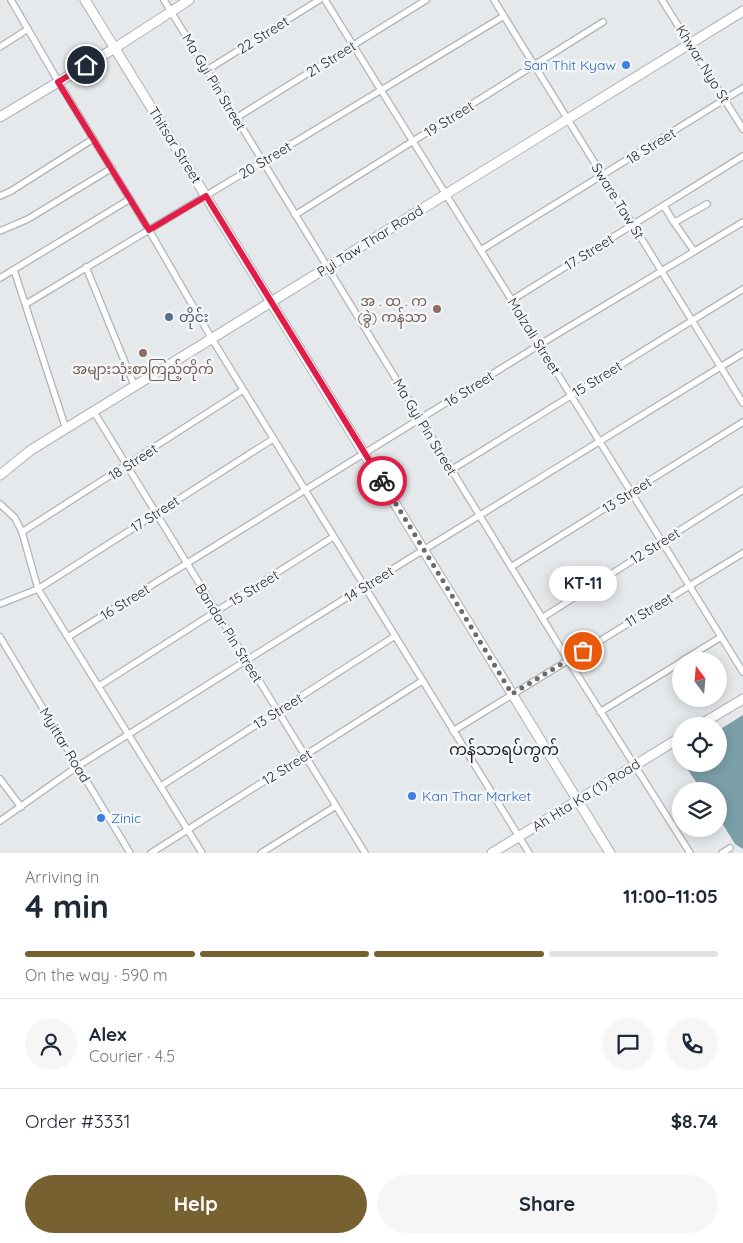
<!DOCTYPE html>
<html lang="en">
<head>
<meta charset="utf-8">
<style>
	:root { --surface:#fff; --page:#f6f6f7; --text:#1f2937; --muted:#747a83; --line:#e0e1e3; --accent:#776130 }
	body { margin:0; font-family:Quicksand,"Noto Sans Myanmar",sans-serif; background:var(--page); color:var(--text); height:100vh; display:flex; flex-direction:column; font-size:19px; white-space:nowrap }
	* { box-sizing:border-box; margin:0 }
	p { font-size:16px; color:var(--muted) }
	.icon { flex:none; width:28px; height:28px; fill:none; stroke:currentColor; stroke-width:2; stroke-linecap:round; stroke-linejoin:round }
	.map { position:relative; height:853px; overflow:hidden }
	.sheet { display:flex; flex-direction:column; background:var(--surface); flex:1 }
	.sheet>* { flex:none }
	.needle { width:32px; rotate:344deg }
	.tools { position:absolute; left:672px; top:652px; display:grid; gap:10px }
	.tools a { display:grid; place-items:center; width:55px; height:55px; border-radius:50%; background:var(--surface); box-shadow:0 2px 12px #0003; font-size:25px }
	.pin { position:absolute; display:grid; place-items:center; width:42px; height:42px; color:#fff; margin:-21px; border:2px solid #fff; border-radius:50%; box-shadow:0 1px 5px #0007 }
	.courier { position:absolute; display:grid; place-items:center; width:50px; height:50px; margin:-25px; border:4px solid #e11d48; border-radius:50%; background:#fff; color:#222; box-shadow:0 1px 6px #0007 }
	.bubble { position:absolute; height:35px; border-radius:18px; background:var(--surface); box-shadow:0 2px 12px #0003; font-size:16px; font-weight:700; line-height:35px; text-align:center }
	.summary em { font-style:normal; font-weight:700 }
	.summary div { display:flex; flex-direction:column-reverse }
	.summary { display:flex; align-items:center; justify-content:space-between; height:85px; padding:0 25px }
	h1 { font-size:32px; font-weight:700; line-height:38px }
	.bar { display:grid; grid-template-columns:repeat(4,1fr); gap:8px 5px; align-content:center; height:60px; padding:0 25px }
	.bar i { height:6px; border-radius:4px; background:var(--line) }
	.bar .active { background:var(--accent) }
	.bar p { grid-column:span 4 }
	.line { display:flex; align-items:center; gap:12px; padding:0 25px; border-top:1px solid var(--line) }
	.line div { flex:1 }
	.round { display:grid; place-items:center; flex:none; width:52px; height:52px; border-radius:26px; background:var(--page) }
	.button { display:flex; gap:10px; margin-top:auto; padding:10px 25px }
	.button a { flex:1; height:58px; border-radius:30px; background:var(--accent); color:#fff; font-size:20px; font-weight:700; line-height:58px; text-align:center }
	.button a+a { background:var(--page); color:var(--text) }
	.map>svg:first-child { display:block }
</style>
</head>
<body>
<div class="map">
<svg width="743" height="853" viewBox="0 0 743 853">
	<rect width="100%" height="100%" fill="#e6e9ec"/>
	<!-- water -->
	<polygon fill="#7ba0aa" points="743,715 743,849 735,844 719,818 719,791 702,791 684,764 719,764 719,730"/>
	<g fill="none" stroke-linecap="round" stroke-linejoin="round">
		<defs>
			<g id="street">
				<polyline points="11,0 58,81 149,230 212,339 529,853"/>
				<polyline points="164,0 568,660 690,853"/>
				<polyline points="325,0 743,672"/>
				<polyline points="494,0 743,403"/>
				<polyline points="662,0 743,129"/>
				<polyline points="0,47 28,29"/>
				<polyline points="207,70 319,0"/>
				<polyline points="236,118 426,0"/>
				<polyline points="0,196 11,191 93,139"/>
				<polyline points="664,206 673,221 677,221 707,204"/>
				<polyline points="295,215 603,22"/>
				<polyline points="673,221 694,251"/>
				<polyline points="0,231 28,219 112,168"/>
				<polyline points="481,250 743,88"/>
				<polyline points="86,267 135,387"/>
				<polyline points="14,270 66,429"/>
				<polyline points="0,278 130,199"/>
				<polyline points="512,300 743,156"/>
				<polyline points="26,304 504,16"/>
				<polyline points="94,412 365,853"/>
				<polyline points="451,470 743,289"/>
				<polyline points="0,504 15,518 22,532 38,589 202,853"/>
				<polyline points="22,532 243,390"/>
				<polyline points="511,567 743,422"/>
				<polyline points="0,604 38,589 273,439"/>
				<polyline points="542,618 743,490"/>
				<polyline points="0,637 130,853"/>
				<polyline points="68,637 539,345 743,222"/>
				<polyline points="682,661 721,637"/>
				<polyline points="99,686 333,537"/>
				<polyline points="600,712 681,662"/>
				<polyline points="453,731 743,553"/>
				<polyline points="0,779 21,807"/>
				<polyline points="161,786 395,636"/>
				<polyline points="0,821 78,766 365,586 743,353"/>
				<polyline points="151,853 422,681"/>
				<polyline points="261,853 336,806"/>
				<polyline points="722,853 730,848"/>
			</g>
			<g id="secondary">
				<polyline points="85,0 610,853"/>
				<polyline points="0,117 115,48 189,0"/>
				<polyline points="0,475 31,450 743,11"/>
				<polyline points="698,726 743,699"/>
				<polyline points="492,853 681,737"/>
			</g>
		</defs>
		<!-- street casing -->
		<use href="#street" stroke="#b1b3b6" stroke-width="8"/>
		<!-- secondary casing -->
		<use href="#secondary" stroke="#b1b3b6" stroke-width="11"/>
		<!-- street -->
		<use href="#street" stroke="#fff" stroke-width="5.5"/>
		<!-- secondary -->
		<use href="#secondary" stroke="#fff" stroke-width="9"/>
	</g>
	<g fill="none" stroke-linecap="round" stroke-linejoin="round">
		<!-- done -->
		<polyline stroke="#6a6c6e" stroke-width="5" stroke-dasharray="0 9" points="382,481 512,694 583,651"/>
		<!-- route -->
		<polyline stroke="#e11d48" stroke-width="6" points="86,65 58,82 149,230 206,196 382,481"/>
	</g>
	<!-- markers -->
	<g fill="#3f7fe0" stroke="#f3f6f9" stroke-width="2">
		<circle cx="626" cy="65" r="5"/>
		<circle cx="412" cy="796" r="5"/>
		<circle cx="101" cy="818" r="5"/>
	</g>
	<g fill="#8d6e63" stroke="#f3f6f9" stroke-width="2">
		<circle cx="437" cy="309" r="5"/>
		<circle cx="143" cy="353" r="5"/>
	</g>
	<circle fill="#5c6f8a" stroke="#f3f6f9" stroke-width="2" cx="169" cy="317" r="5"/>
	<g text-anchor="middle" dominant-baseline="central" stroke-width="5" stroke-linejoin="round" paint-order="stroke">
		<!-- street labels -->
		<g font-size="14" fill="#28292a" stroke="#f3f6f9">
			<text transform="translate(263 35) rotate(-32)">22 Street</text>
			<text transform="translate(331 59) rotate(-32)">21 Street</text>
			<text transform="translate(703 64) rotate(58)">Khwar Nyo St</text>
			<text transform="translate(214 82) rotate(59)">Ma Gyi Pin Street</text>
			<text transform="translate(449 119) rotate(-32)">19 Street</text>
			<text transform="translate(175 145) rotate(58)">Thitsar Street</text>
			<text transform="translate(651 146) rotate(-32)">18 Street</text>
			<text transform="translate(265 160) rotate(-31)">20 Street</text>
			<text transform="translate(618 201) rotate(58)">Sware Taw St</text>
			<text transform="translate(370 241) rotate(-32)">Pyi Taw Thar Road</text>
			<text transform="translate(589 252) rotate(-32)">17 Street</text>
			<text transform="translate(534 336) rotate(58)">Malzali Street</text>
			<text transform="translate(597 379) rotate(-32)">15 Street</text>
			<text transform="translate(469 389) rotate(-32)">16 Street</text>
			<text transform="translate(425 427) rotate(59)">Ma Gyi Pin Street</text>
			<text transform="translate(133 462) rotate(-33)">18 Street</text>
			<text transform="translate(627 495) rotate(-32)">13 Street</text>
			<text transform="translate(155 514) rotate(-33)">17 Street</text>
			<text transform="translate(655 546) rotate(-32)">12 Street</text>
			<text transform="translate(369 584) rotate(-32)">14 Street</text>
			<text transform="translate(254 588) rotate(-32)">15 Street</text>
			<text transform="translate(125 602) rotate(-32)">16 Street</text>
			<text transform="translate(649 610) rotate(-31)">11 Street</text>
			<text transform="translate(229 633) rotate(58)">Bandar Pin Street</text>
			<text transform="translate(278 711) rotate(-32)">13 Street</text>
			<text transform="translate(65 745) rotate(59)">Myittar Road</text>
			<text transform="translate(287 767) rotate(-32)">12 Street</text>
			<text transform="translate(586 795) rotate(-32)">Ah Hta Ka (1) Road</text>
		</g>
		<!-- shop labels -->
		<g font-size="14" fill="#366cbe" stroke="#f3f6f9" text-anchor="start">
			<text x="616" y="65" text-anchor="end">San Thit Kyaw</text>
			<text x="422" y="796">Kan Thar Market</text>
			<text x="111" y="818">Zinic</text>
		</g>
		<!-- education labels -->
		<g font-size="14" fill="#785e54" stroke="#f3f6f9" text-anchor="end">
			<text x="427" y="301">အ . ထ . က<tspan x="427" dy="16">(ခွဲ) ကန်သာ</tspan></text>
			<text x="143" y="369" text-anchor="middle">အများသုံးစာကြည့်တိုက်</text>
		</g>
		<!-- service labels -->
		<g font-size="14" fill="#4e5e75" stroke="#f3f6f9" text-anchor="start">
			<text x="179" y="317">တိုင်း</text>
		</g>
		<!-- quarter labels -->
		<g font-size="16" fill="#28292a" stroke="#f3f6f9">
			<text x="504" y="749">ကန်သာရပ်ကွက်</text>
		</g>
	</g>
</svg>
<div class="tools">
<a><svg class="needle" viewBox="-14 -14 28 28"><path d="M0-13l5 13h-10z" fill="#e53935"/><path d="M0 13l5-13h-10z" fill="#747a83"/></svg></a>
<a><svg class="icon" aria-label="locate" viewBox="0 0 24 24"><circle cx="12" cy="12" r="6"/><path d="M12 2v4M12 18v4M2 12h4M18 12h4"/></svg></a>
<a><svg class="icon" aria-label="layers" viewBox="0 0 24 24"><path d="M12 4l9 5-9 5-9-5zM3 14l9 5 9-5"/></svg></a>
</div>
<div class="pin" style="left:583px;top:651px;background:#ea580c"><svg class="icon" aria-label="bag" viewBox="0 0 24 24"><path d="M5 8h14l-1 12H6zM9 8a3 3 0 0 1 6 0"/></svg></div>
<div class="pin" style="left:86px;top:65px;background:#1f2937"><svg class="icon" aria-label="home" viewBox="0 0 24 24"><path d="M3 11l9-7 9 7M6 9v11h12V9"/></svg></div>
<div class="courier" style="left:382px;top:481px"><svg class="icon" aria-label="bike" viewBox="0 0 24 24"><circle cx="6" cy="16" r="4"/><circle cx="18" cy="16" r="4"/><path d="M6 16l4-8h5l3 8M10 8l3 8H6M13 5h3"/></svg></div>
<div class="bubble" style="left:549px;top:566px;width:68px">KT-11</div>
</div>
<section class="sheet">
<div class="summary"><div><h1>4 min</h1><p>Arriving in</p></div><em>11:00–11:05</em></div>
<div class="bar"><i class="active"></i><i class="active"></i><i class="active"></i><i></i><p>On the way · 590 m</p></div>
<div class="line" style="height:90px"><a class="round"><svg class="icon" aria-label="person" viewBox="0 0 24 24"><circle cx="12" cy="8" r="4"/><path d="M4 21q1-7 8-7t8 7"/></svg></a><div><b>Alex</b><p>Courier · 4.5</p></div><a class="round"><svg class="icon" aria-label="chat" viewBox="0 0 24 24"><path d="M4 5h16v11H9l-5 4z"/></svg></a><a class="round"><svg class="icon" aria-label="phone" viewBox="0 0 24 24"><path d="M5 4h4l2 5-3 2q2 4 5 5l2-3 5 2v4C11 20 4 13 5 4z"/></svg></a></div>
<div class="line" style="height:65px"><div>Order #3331</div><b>$8.74</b></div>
<div class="button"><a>Help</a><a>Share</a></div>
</section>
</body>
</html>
